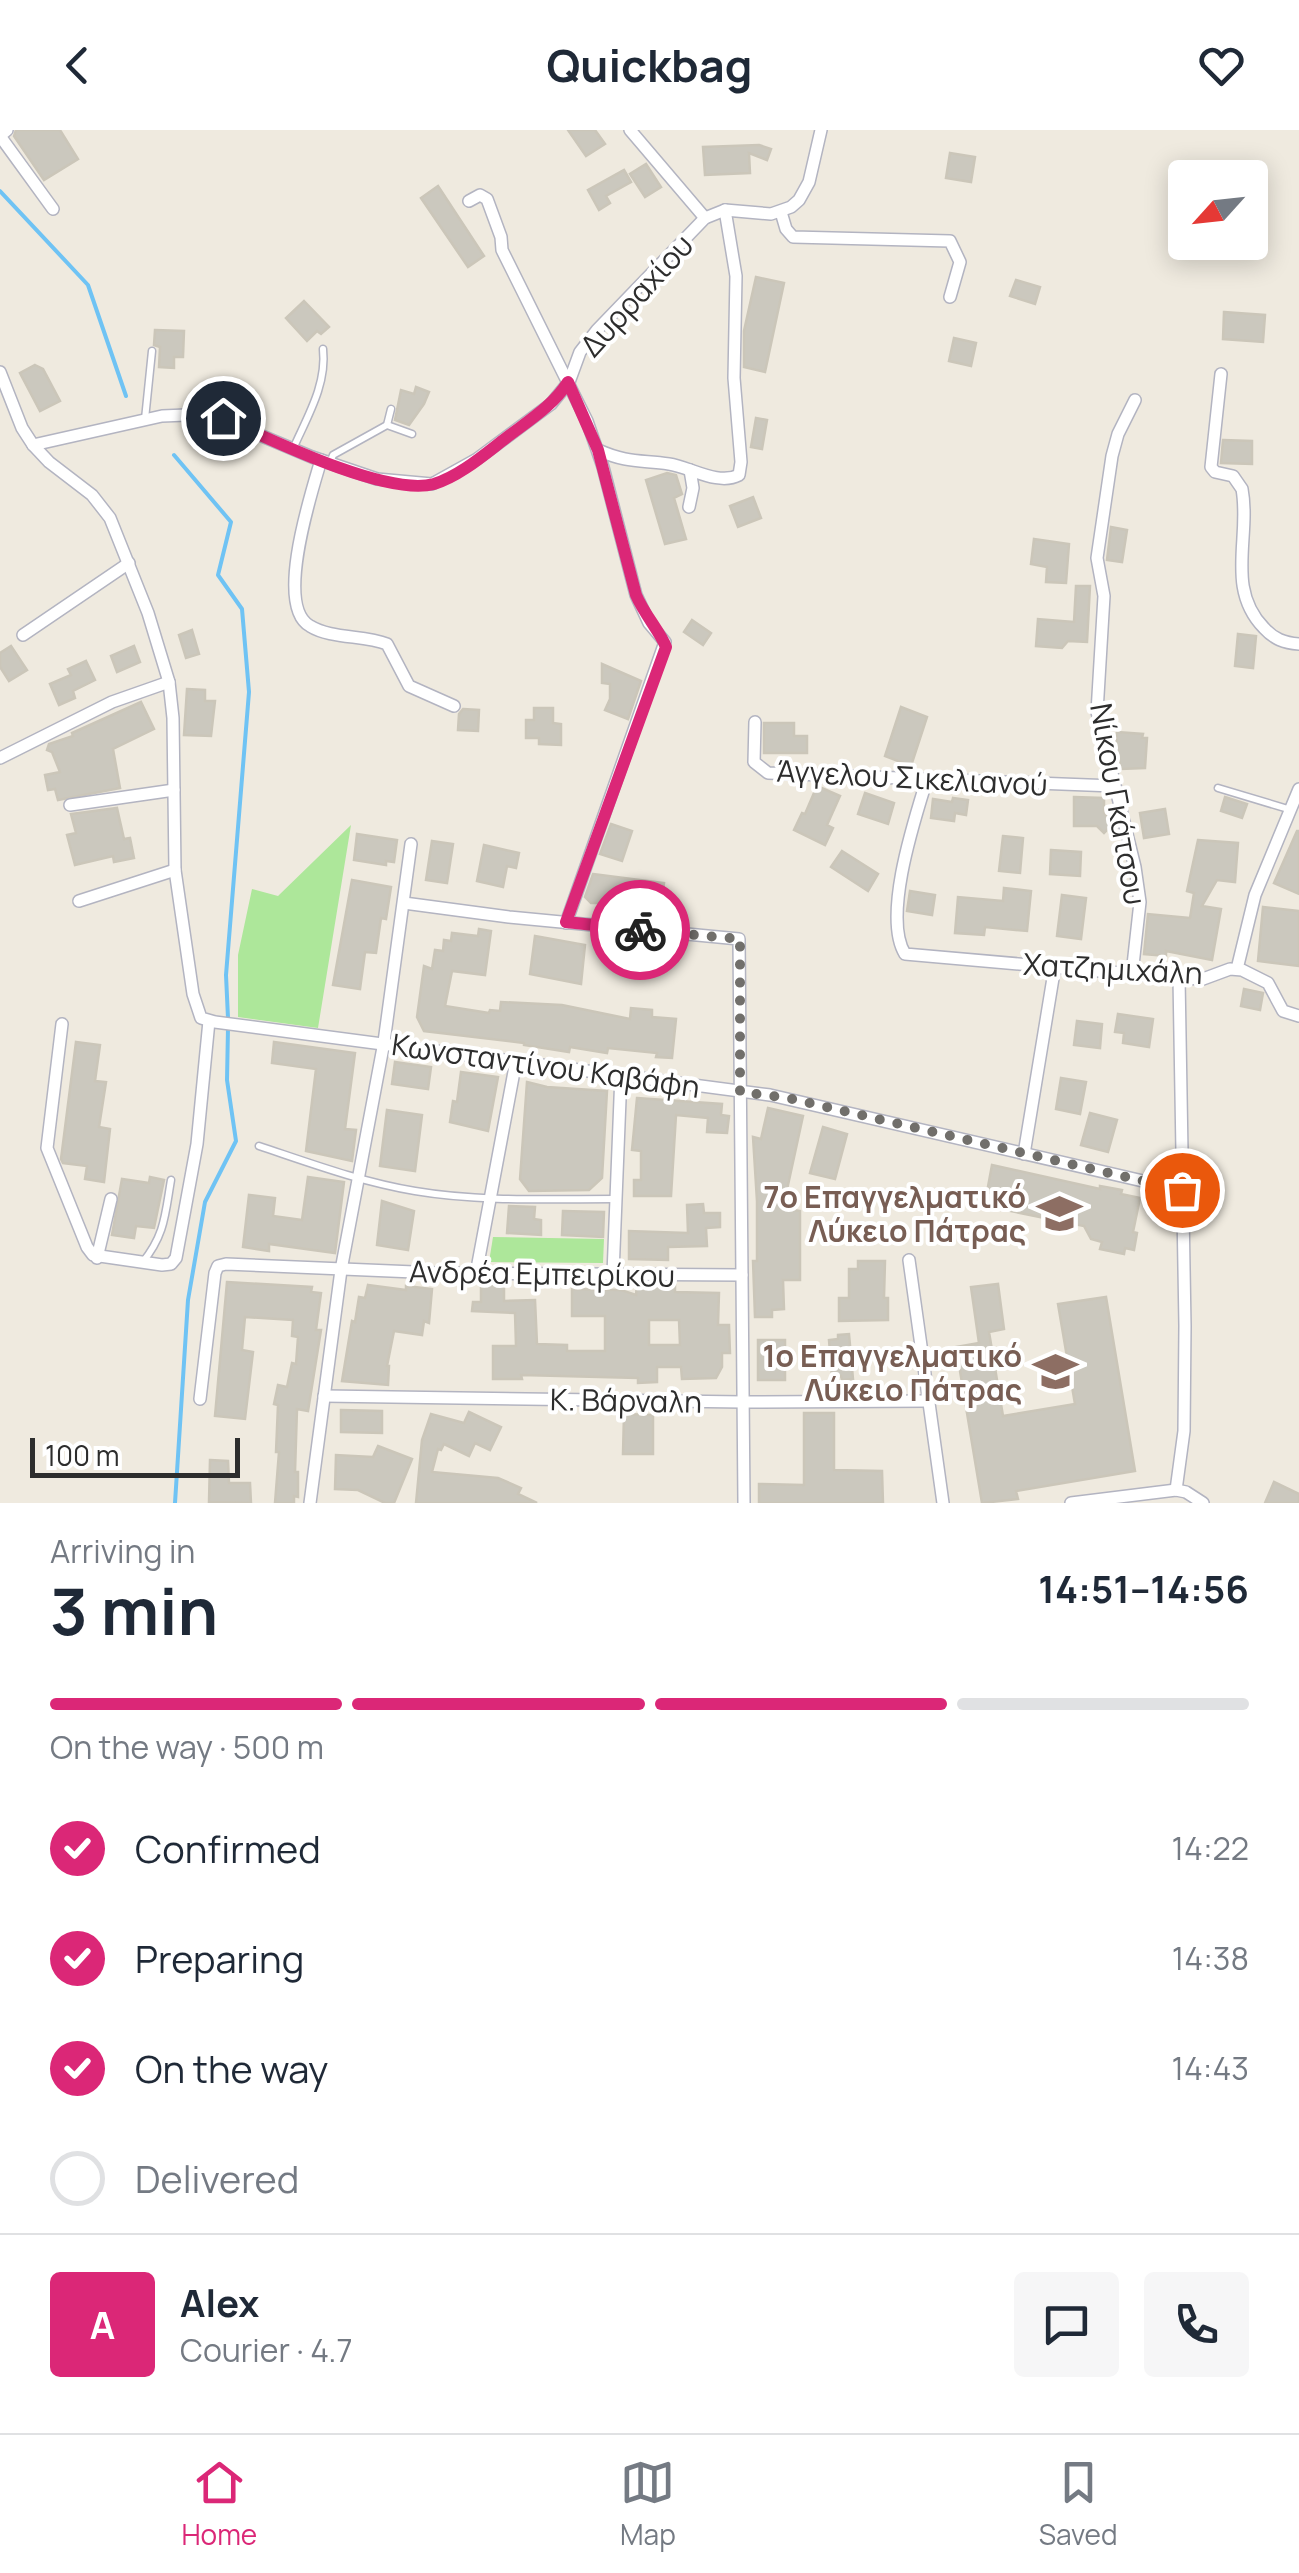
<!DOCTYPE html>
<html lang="en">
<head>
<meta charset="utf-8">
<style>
	:root { --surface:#fff; --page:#f6f6f7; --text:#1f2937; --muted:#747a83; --line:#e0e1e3; --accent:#db2777 }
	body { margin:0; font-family:Manrope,sans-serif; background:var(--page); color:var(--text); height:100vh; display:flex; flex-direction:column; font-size:38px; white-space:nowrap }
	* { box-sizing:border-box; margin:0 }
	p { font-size:32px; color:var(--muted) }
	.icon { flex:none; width:55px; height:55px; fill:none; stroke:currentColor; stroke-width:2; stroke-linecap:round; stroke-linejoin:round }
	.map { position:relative; height:1373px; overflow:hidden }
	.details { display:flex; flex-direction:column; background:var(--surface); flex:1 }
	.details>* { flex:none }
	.needle { width:65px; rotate:243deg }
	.fabs { position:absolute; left:1168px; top:30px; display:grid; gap:20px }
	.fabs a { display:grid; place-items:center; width:100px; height:100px; border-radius:10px; background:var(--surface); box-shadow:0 5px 25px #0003; font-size:50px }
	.scale { position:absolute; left:30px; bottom:25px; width:210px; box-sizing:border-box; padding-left:10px; border:5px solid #2d2d2d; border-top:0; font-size:28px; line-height:35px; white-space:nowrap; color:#2d2d2d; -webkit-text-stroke:8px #fff; paint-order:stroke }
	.pin { position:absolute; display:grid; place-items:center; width:85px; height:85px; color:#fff; margin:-42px; border:5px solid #fff; border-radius:50%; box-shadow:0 2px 10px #0007 }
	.courier { position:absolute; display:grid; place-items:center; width:100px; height:100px; margin:-50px; border:8px solid #db2777; border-radius:50%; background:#fff; color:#222; box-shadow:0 2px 12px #0007 }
	.summary em { font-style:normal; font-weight:700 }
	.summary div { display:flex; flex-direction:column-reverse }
	.summary { display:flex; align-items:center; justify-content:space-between; height:170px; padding:0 50px }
	h1 { font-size:65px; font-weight:700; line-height:75px }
	.bar { display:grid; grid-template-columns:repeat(4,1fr); gap:15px 10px; align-content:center; height:120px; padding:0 50px }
	.bar i { height:12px; border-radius:8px; background:var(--line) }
	.bar .current { background:var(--accent) }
	.bar p { grid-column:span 4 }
	.line { display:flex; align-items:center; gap:25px; padding:0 50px; border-top:2px solid var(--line) }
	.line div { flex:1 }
	.round { display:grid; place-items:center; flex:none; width:105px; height:105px; border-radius:10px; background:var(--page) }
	ol { padding:0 50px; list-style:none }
	li { display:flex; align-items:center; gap:30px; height:110px }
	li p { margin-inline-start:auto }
	li .icon { padding:10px; border-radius:50%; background:var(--accent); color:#fff; stroke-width:4 }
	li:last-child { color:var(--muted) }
	li i { width:55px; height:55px; border:5px solid var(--line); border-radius:50% }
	header { display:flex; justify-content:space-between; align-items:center; height:130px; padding:0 50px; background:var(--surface); font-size:45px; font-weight:700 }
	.tab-bar { display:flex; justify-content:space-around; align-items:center; height:140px; border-top:2px solid var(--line); background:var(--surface); font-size:28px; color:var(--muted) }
	.tab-bar a { display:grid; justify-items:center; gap:5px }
	.tab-bar .current { color:var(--accent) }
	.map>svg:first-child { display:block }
</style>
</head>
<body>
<header><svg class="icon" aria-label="back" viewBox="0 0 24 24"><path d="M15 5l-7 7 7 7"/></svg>Quickbag<svg class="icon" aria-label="heart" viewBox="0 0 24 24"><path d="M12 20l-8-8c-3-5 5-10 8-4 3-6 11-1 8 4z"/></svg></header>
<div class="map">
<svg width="1299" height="1373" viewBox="0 0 1299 1373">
	<rect width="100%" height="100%" fill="#efeadf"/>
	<!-- green -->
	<g fill="#ade79a">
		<polygon points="351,695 318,898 238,887 238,825 252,759 278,766"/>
		<polygon points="493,1107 604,1109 603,1133 489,1132"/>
	</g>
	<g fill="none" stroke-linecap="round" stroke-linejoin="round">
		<!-- stream -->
		<g stroke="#6fc3f4" stroke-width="4">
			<polyline points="0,61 88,155 126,266"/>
			<polyline points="174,325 231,392 218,445 242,479 249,562 226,845 228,888"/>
			<polyline points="175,1373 188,1170 205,1072 236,1011 227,950 228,898"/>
		</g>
	</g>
	<!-- building -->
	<g fill="#cbc8be" stroke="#cbc6b9" stroke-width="2.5" fill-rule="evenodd">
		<polygon points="16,0 60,0 78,29 44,50 14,6"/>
		<polygon points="568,0 595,0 605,14 586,26"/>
		<polygon points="759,15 771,19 767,30 749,23 750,43 705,45 703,17"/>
		<polygon points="950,23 975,27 971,52 946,48"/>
		<polygon points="646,34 661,57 645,67 630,44"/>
		<polygon points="624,40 631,52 606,66 610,73 599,80 588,60"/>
		<polygon points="438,56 484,126 468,137 421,68"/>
		<polygon points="756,147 784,153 765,242 744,237 744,201"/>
		<polygon points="1016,150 1040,157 1035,174 1010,166"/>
		<polygon points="304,171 329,197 321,204 317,201 307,211 286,188"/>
		<polygon points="1224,182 1265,185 1263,212 1223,209"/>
		<polygon points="155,200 184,201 183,227 174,227 174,238 159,237 160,217 154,215"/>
		<polygon points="954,208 976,213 971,236 949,231"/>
		<polygon points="35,235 43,239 60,271 40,281 20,243"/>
		<polygon points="416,257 429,262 424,274 409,295 395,290 401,260 414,264"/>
		<polygon points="756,288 767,290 762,319 751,317"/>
		<polygon points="1223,310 1252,311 1252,334 1221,333"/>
		<polygon points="667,343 676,345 682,364 674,368 686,409 665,414 646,350"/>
		<polygon points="753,367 761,388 738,397 730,376"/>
		<polygon points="1111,397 1127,400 1122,432 1107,430"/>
		<polygon points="1034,409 1069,414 1066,453 1046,452 1047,437 1031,434"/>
		<polygon points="1076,456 1090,456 1087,512 1068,511 1062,518 1036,516 1038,489 1074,492"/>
		<polygon points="692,490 711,503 703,515 684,502"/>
		<polygon points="192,500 199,524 186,528 179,505"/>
		<polygon points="1238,504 1256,506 1253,538 1235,536"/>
		<polygon points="11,516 27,540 9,551 0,537 0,523"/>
		<polygon points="134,516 140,532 117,542 111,526"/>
		<polygon points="86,531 95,550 73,561 75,568 59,575 50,554 71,545 68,539"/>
		<polygon points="602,534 641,551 628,589 605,580 610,569 610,554 602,553"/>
		<polygon points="187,559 205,560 205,571 215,571 211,606 184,605"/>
		<polygon points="141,572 154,599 113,619 120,658 58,670 55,659 48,660 45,645 60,642 52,622 47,620 49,614 73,606 72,603"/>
		<polygon points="901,577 927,587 911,636 885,626"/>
		<polygon points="534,578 553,578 553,593 561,594 561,615 539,614 539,608 526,608 526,590 534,590"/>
		<polygon points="463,579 479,580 478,601 458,600 459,584"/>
		<polygon points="764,593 794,593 794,606 807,606 807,623 764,623"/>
		<polygon points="1117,602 1143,604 1142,608 1147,608 1145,638 1121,639 1116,619"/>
		<polygon points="817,656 840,666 827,695 833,698 825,715 794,700 802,683 805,684"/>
		<polygon points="865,663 894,673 888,694 858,684"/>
		<polygon points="1074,667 1104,668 1104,683 1114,693 1104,703 1097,696 1074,696"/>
		<polygon points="1225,667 1247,674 1242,688 1221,681"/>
		<polygon points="953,668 968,670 966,685 955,683 954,691 931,688 933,669 952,672"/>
		<polygon points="117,678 124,709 130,708 134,728 114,732 113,726 75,735 67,705 76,703 71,684"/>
		<polygon points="1165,679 1169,704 1144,708 1140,683"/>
		<polygon points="611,694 632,701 622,731 600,724"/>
		<polygon points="1297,701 1299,701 1299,764 1274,753"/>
		<polygon points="357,704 397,710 394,732 386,731 386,735 354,730"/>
		<polygon points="1003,706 1023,708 1020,743 999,741"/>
		<polygon points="1198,710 1238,713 1235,752 1217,750 1202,776 1221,779 1212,830 1166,821 1166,826 1144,824 1148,784 1190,788 1194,763 1187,761"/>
		<polygon points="432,711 453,714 447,753 426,750"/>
		<polygon points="484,715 519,723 516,738 507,736 503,757 477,751"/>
		<polygon points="1051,720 1081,722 1080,746 1050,744"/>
		<polygon points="842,721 878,744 868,761 831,737"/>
		<polygon points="593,744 664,753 660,783 630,779 632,764 614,777 608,773 591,773 585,767"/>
		<polygon points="352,750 391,757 386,789 381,788 376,823 365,822 360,859 333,855"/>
		<polygon points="1004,758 1031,761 1027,801 985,797 984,805 955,803 958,767 1003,771"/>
		<polygon points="910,761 935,765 932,785 907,781"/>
		<polygon points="1062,765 1086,768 1081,809 1057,806"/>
		<polygon points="1263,777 1299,781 1299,836 1258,831"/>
		<polygon points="479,799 491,801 485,845 452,841 445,876 489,883 490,880 500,881 501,872 562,875 630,889 631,878 652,880 652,887 676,889 672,928 656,927 657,923 608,918 607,923 570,917 569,922 524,915 524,913 424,901 417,887 424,836 432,839 435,820 443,821 444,810 451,811 452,803 478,806"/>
		<polygon points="535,806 585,815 581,854 530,844"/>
		<polygon points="1244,859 1263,863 1260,880 1241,876"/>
		<polygon points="1118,884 1153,889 1149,917 1123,913 1124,903 1115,902"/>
		<polygon points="1077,891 1102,894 1100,918 1074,915"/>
		<polygon points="76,912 100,915 95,951 106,952 99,997 110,999 104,1052 85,1049 87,1036 63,1033 61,1029"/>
		<polygon points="274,912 355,923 345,999 356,1000 352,1031 306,1021 316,939 272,933"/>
		<polygon points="395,932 431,937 428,959 392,954"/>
		<polygon points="461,942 498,947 488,1001 450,992 453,971 457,972"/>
		<polygon points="1061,948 1086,952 1080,984 1056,979"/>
		<polygon points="527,952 547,957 607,961 602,1048 589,1060 529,1061 520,1049"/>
		<polygon points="637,968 722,974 721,985 729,986 727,1003 707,1002 708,988 676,985 671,1066 634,1066 634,1050 641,1050 641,1021 632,1020"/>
		<polygon points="768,978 803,986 783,1078 800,1081 800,1150 783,1150 784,1179 772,1180 772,1187 755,1187 753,1131 757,1131 757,1071 753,1007 761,1009"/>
		<polygon points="387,980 422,985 415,1041 380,1036"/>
		<polygon points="1090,983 1117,990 1108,1022 1081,1015"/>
		<polygon points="823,997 847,1004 835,1049 810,1043"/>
		<polygon points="992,1035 1100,1059 1100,1056 1122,1060 1121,1064 1140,1068 1133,1102 1137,1103 1134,1120 1125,1118 1124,1124 1100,1119 1102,1112 1091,1109 1084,1096 991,1077 994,1064 987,1062"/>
		<polygon points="150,1047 164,1050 154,1098 136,1096 134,1108 112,1105 122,1049 149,1053"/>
		<polygon points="308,1047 344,1052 335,1123 269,1114 269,1121 243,1117 249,1065 275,1068 273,1086 302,1090"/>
		<polygon points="382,1071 414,1081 408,1120 377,1115"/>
		<polygon points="703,1074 704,1083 720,1083 720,1097 706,1098 707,1116 668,1117 668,1130 629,1129 629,1101 688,1103 687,1075"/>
		<polygon points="509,1076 535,1077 534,1089 541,1090 541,1105 507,1103"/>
		<polygon points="563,1081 604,1082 603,1107 562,1105"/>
		<polygon points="858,1131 885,1131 884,1168 888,1168 888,1190 839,1191 839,1168 849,1168 849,1139 858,1139"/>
		<polygon points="227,1152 312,1157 311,1162 321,1163 316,1200 321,1200 308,1281 297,1279 295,1342 298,1342 298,1367 294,1366 294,1373 275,1373 279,1322 276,1322 278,1275 274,1274 278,1255 287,1257 292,1233 296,1234 298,1207 292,1206 293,1190 245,1187 242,1220 253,1222 245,1289 215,1286"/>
		<path d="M481,1154L504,1155V1171L535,1170L537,1214L567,1215V1221H605V1186H572V1159L621,1160L636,1165L637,1154L675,1155V1162L719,1163L718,1195H729L730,1223H722V1237L716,1248L682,1249L681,1237H657V1252L638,1253V1248L521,1245L522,1249H493V1216H516L515,1183L472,1181L473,1172H481ZM649,1190H679L680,1215H649Z"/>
		<polygon points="998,1154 1004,1199 989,1202 1003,1286 1075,1274 1058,1174 1106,1167 1135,1341 1016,1361 1018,1369 982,1373 956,1217 979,1213 971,1157"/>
		<polygon points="368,1155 406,1160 406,1156 432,1159 429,1193 424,1191 422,1205 394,1201 387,1236 389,1236 388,1255 342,1251 352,1191 355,1192 359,1167 365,1168"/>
		<polygon points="849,1204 853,1249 842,1250 841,1246 832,1247 829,1210 838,1209 838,1205"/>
		<rect x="758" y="1210" width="27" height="40"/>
		<polygon points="341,1280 382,1281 382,1303 341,1302"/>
		<polygon points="469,1282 501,1297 490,1320 475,1313 469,1326 444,1314 441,1320 438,1319 432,1342 498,1348 521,1358 518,1364 537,1373 416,1373 422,1310 431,1284 464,1293"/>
		<polygon points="804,1283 834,1283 834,1340 882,1341 883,1373 759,1373 759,1354 804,1355"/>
		<polygon points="624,1284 653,1285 653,1324 623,1324"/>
		<polygon points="378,1316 412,1329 394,1373 385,1373 358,1360 335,1359 336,1325 373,1327"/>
		<polygon points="210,1330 228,1331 229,1353 250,1353 251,1373 209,1372"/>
		<polygon points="1274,1352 1299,1364 1299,1373 1265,1373"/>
	</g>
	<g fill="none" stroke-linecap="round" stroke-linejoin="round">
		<defs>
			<g id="service">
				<polyline points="145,289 152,221"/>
				<polyline points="387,295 391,279"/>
				<path d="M293,319C307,287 327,255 323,219"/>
				<polyline points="330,333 333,325 387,295 412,304"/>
				<polyline points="1218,658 1288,679"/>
				<path d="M259,1016C310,1033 361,1052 415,1061C480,1072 549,1069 615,1069"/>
				<path d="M142,1133C165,1105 165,1085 171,1050"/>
			</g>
			<g id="minor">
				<polyline points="7,0 0,6 53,79"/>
				<polyline points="630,0 705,88"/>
				<polyline points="469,71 480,65 487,69 501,107 502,120 587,291 603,337 636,465 649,493 665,512 566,793"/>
				<polyline points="781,82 786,99 793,107 950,111 960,132 950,167"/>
				<polyline points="0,242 22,298 33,315 49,332 92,365 110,388 148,483 169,552 173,588 175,740 193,864 201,888 215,892 770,965 1182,1060"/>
				<path d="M1221,244L1211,337L1215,342L1233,346L1242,359C1251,407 1225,458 1264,498C1274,509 1284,513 1299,514"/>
				<polyline points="33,315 162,286 210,284 312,327 377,349 432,354 477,329 551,274 569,252 580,222 597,200 705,88 725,80 771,84 791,77 799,70 809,52 821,0"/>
				<path d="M598,320C627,333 639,330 669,334C690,337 718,356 739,345L741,332L734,248L736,146L725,80"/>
				<path d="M321,330C312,361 274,476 310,496C331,509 364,505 387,514L409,556L454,576"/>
				<polyline points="689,377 693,358 690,340"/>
				<polyline points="23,505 129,433"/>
				<polyline points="755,592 754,632 768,643 1114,656"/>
				<polyline points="0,628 112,572 169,552"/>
				<path d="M927,649C915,688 882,787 905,824L1179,848L1203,849L1230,839L1242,840L1268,853L1283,881L1299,886"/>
				<polyline points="70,675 174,660"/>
				<polyline points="79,771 175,740"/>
				<polyline points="404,773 509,787 739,809 744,1373"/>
				<polyline points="1237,839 1255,765 1299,659"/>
				<polyline points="1132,844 1140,772 1135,737 1097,582 1104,466 1097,428 1112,326 1118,304 1135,270"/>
				<polyline points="62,894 47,1018 87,1117 93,1125 162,1135 171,1134 176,1128 197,1014 209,891"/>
				<polyline points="1024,1024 1055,836"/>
				<polyline points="97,1128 111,1069"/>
				<polyline points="909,1130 943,1373"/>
				<polyline points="476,1144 516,931"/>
				<polyline points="613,1144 621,944"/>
				<polyline points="324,1266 743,1272 928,1271"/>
				<polyline points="200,1269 215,1143 218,1136 226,1134 438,1143 742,1145"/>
				<polyline points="1176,1360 1184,1301 1185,1196 1179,848"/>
				<polyline points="310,1373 341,1140 384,912 411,714"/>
				<polyline points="1071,1373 1176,1360 1186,1362 1203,1373"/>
			</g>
		</defs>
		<!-- service casing -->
		<use href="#service" stroke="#b3b4c1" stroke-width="9"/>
		<!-- minor casing -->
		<use href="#minor" stroke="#b3b4c1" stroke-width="14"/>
		<!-- service -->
		<use href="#service" stroke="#fff" stroke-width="6"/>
		<!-- minor -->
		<use href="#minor" stroke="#fff" stroke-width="11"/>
	</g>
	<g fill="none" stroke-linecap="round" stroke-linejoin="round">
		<!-- done -->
		<polyline stroke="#716f6b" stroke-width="10" stroke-dasharray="0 18" points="640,800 740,809 740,962 788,968 1182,1060"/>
		<!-- route -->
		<path stroke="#db2777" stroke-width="12" d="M223,288C269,309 387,367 434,354C460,346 485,324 506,308C528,291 553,276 568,252L598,320L636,465C644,484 661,503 666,517L566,792L640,800"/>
	</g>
	<!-- icons -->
	<defs>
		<symbol id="school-bare" viewBox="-9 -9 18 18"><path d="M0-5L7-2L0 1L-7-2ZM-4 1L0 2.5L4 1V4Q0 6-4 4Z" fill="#8d6e63" stroke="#fff" stroke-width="2.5" paint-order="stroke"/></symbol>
	</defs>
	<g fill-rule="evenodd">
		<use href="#school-bare" x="1028" y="1052" width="63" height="63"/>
		<use href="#school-bare" x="1024" y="1210" width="63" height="63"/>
	</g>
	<g text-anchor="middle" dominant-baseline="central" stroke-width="8" stroke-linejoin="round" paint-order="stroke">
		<!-- street labels -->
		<g font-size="30" fill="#2d2d2d" stroke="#fff">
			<text transform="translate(636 165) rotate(-48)">Δυρραχίου</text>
			<text transform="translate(912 647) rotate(3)">Άγγελου Σικελιανού</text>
			<text transform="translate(1119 674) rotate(80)">Νίκου Γκάτσου</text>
			<text transform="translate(1113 838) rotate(3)">Χατζημιχάλη</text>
			<text transform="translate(546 935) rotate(8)">Κωνσταντίνου Καβάφη</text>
			<text transform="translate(542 1143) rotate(1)">Ανδρέα Εμπειρίκου</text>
			<text transform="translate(626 1270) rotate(1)">Κ. Βάρναλη</text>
		</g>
		<!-- education labels -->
		<g font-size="30" font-weight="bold" fill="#785e54" stroke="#fff" text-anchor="end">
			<text x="1026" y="1066">7ο Επαγγελματικό<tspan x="1026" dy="34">Λύκειο Πάτρας</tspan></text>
			<text x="1022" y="1225">1o Επαγγελματικό<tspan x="1022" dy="34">Λύκειο Πάτρας</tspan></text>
		</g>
	</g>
</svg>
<div class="fabs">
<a><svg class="needle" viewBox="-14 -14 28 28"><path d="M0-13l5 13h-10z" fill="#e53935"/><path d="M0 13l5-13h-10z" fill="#747a83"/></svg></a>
</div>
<div class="scale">100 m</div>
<div class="pin" style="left:1182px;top:1060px;background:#ea580c"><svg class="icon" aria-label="bag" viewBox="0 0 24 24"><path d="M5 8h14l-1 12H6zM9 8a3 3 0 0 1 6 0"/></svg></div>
<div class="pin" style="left:223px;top:288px;background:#1f2937"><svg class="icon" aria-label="home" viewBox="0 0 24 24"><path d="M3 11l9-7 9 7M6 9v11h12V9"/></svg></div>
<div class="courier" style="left:640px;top:800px"><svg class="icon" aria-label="bike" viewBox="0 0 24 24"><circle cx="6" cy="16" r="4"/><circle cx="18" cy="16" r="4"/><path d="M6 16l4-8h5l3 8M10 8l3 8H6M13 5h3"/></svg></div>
</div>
<section class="details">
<div class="summary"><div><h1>3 min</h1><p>Arriving in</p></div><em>14:51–14:56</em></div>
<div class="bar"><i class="current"></i><i class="current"></i><i class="current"></i><i></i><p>On the way · 500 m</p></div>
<ol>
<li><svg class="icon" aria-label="check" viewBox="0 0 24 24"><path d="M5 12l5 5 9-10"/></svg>Confirmed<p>14:22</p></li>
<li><svg class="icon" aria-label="check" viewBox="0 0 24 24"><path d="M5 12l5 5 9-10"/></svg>Preparing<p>14:38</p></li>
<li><svg class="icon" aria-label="check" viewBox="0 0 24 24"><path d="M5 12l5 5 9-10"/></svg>On the way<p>14:43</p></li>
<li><i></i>Delivered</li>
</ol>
<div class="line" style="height:180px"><b class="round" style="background:var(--accent);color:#fff">A</b><div><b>Alex</b><p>Courier · 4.7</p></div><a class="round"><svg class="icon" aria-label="chat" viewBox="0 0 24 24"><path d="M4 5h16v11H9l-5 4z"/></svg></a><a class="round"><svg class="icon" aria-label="phone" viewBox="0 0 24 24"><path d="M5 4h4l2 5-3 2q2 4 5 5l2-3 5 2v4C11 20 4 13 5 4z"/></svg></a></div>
</section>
<nav class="tab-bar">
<a class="current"><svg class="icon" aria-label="home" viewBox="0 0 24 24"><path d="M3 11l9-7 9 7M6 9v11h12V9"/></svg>Home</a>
<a><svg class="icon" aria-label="map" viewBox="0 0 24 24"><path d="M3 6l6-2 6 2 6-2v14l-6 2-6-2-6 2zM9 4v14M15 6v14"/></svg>Map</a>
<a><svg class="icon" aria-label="saved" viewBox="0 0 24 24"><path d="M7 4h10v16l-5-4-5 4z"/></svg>Saved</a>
</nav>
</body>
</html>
